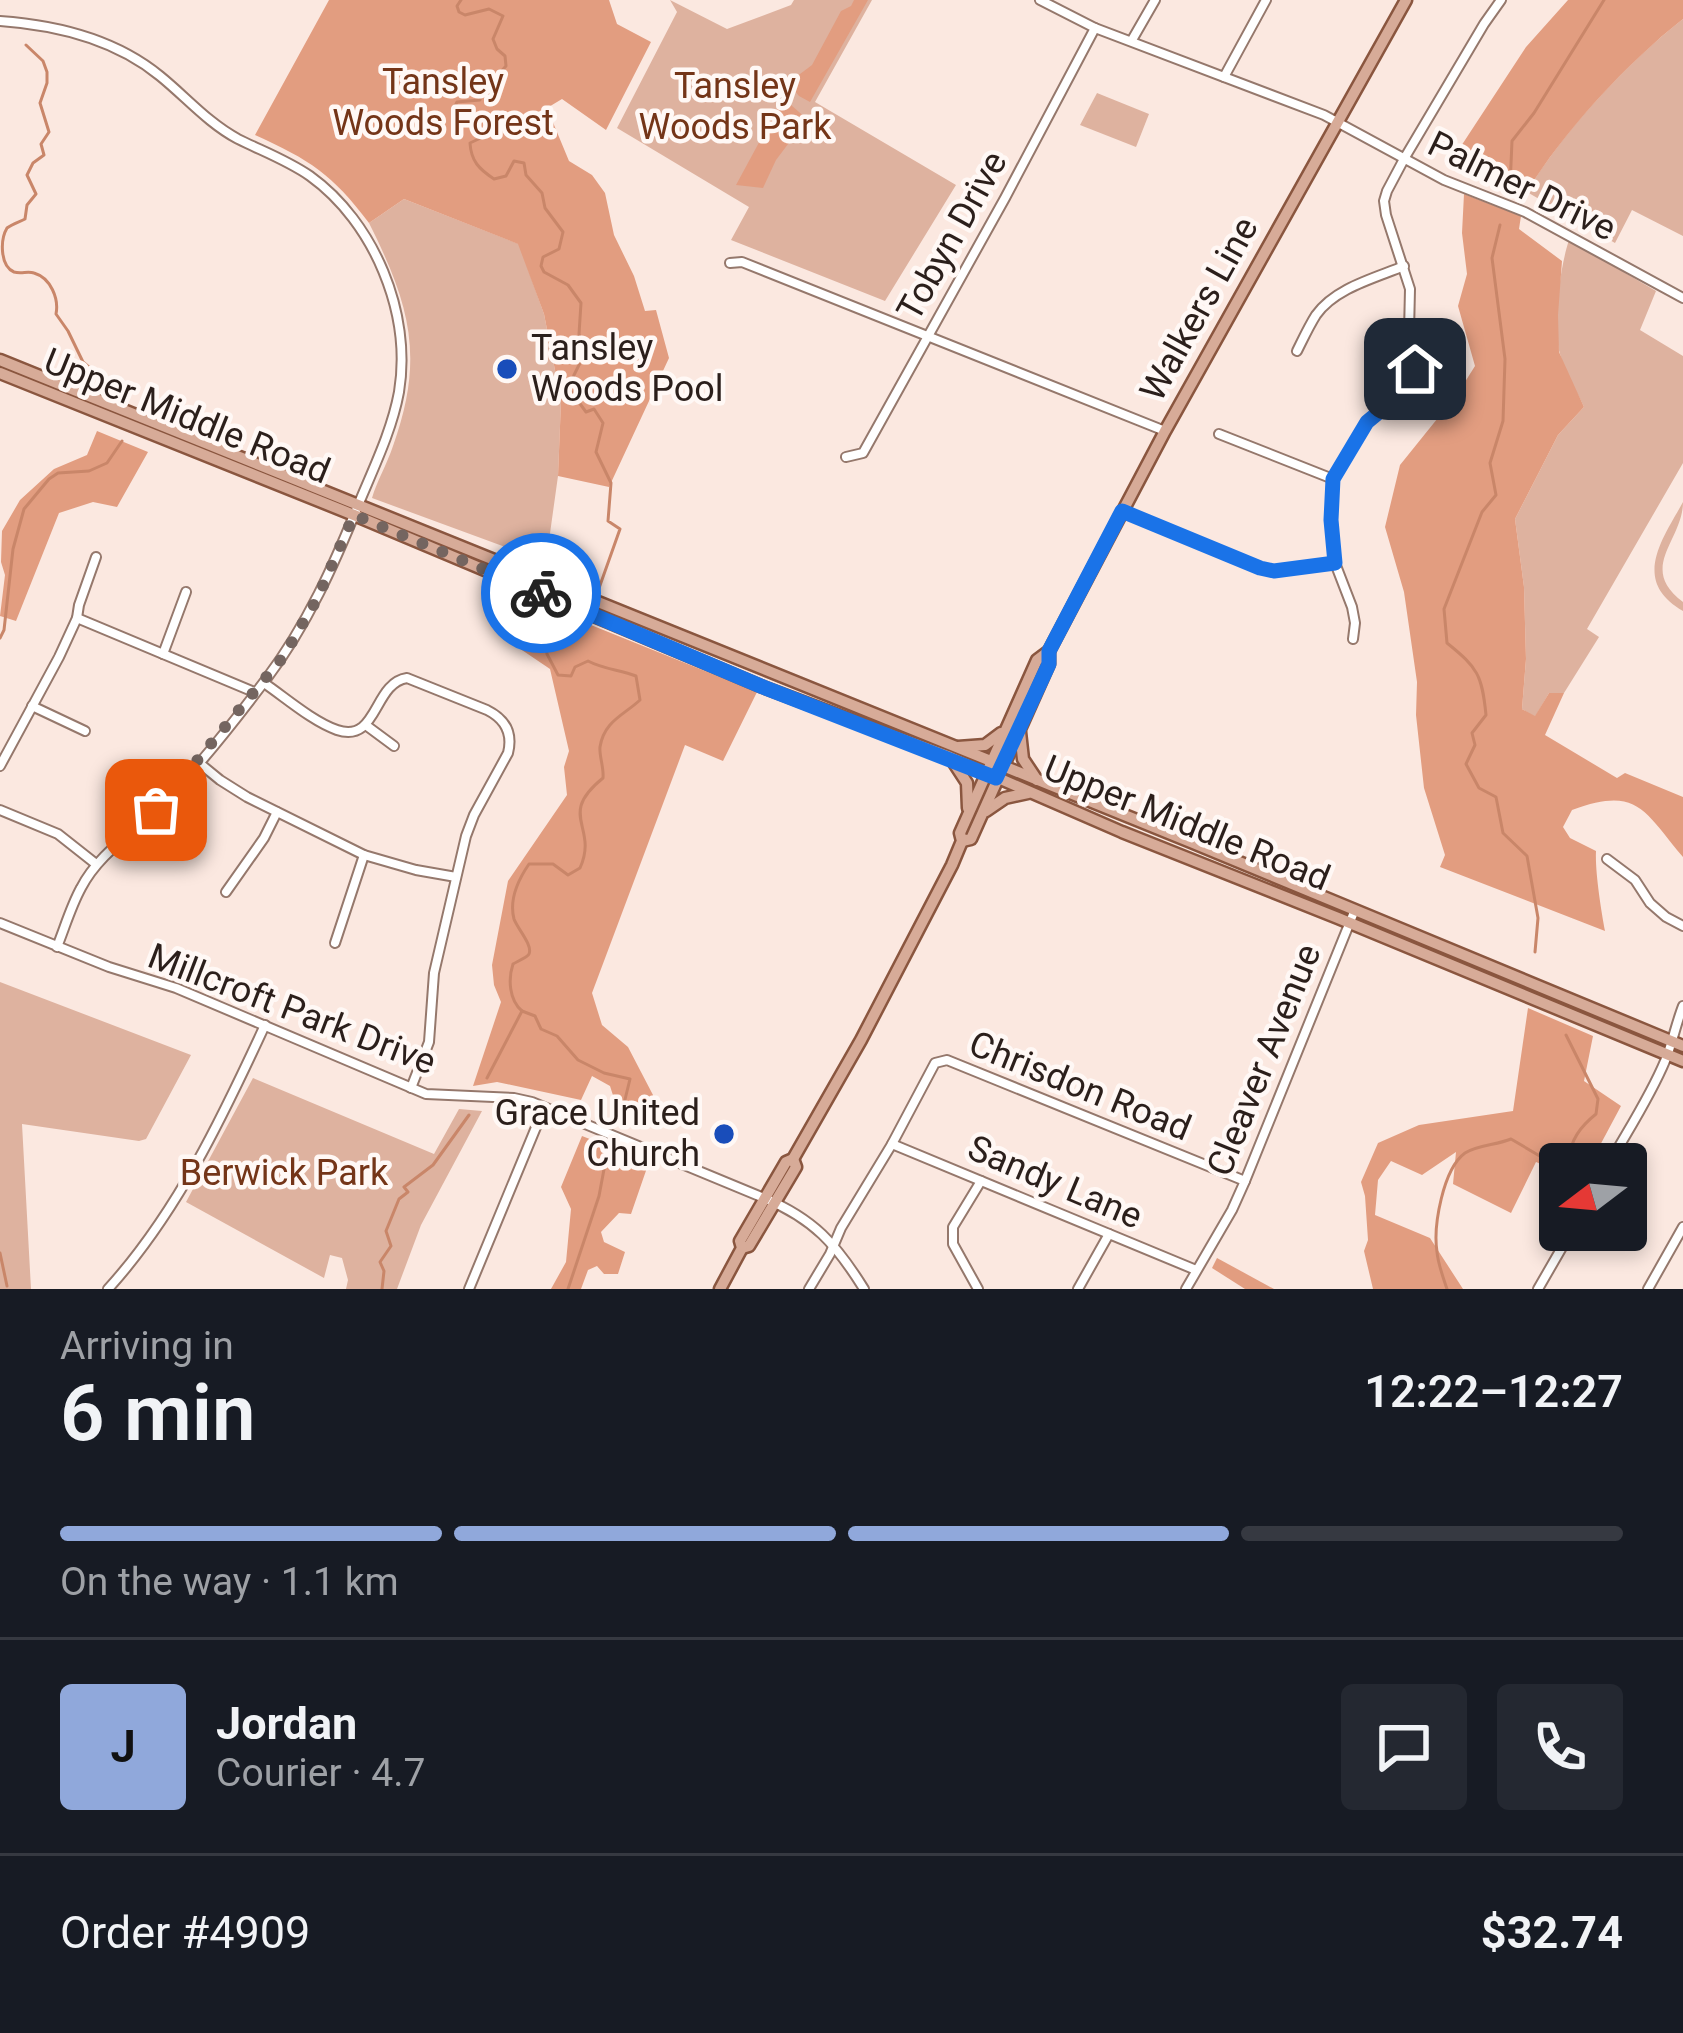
<!DOCTYPE html>
<html lang="en">
<head>
<meta charset="utf-8">
<style>
	:root { --surface:#171b24; --page:#242831; --text:#f1f3f6; --muted:#9ea1a6; --line:#363941; --accent:#90a8db }
	body { margin:0; font-family:Roboto,sans-serif; background:var(--page); color:var(--text); height:100vh; display:flex; flex-direction:column; font-size:45px; white-space:nowrap }
	* { box-sizing:border-box; margin:0 }
	p { font-size:39px; color:var(--muted) }
	.icon { flex:none; width:66px; height:66px; fill:none; stroke:currentColor; stroke-width:2; stroke-linecap:round; stroke-linejoin:round }
	.map { position:relative; height:1289px; overflow:hidden }
	.side { display:flex; flex-direction:column; background:var(--surface); flex:1 }
	.side>* { flex:none }
	.needle { width:78px; rotate:254deg }
	.tools { position:absolute; left:1539px; top:1143px; display:grid; gap:24px }
	.tools a { display:grid; place-items:center; width:108px; height:108px; border-radius:12px; background:var(--surface); box-shadow:0 6px 18px #0003; font-size:60px }
	.pin { position:absolute; display:grid; place-items:center; width:102px; height:102px; color:#fff; margin:-51px; border-radius:24px; box-shadow:0 6px 18px #0006 }
	.courier { position:absolute; display:grid; place-items:center; width:120px; height:120px; margin:-60px; border:9px solid #1a73e8; border-radius:50%; background:#fff; color:#222; box-shadow:0 3px 15px #0007 }
	.summary em { font-style:normal; font-weight:600 }
	.summary div { display:flex; flex-direction:column-reverse }
	.summary { display:flex; align-items:center; justify-content:space-between; height:204px; padding:0 60px }
	h1 { font-size:78px; font-weight:600; line-height:90px }
	.bar { display:grid; grid-template-columns:repeat(4,1fr); gap:18px 12px; align-content:center; height:144px; padding:0 60px }
	.bar i { height:15px; border-radius:9px; background:var(--line) }
	.bar .active { background:var(--accent) }
	.bar p { grid-column:span 4 }
	.line { display:flex; align-items:center; gap:30px; padding:0 60px; border-top:3px solid var(--line) }
	.line div { flex:1 }
	.round { display:grid; place-items:center; flex:none; width:126px; height:126px; border-radius:12px; background:var(--page) }
	.map>svg:first-child { display:block }
</style>
</head>
<body>
<div class="map">
<svg width="1683" height="1289" viewBox="0 0 1683 1289">
	<rect width="100%" height="100%" fill="#fbe8e0"/>
	<!-- green -->
	<g fill="#deb29f">
		<polygon points="670,0 727,29 791,5 794,0 872,0 815,102 956,185 885,301 731,240 749,207 617,128 677,12"/>
		<path d="M1683,19V236L1632,210L1615,243L1527,192C1563,131 1627,63 1683,19Z"/>
		<polygon points="1097,93 1149,114 1136,147 1080,125"/>
		<path d="M404,199L519,244L544,314L561,401L558,476L546,562L372,498C377,481 387,464 393,446C425,357 410,305 369,223Z"/>
		<path d="M1569,240L1656,291L1640,330L1683,356V463L1587,629L1599,637L1564,693H1549L1535,717L1522,709L1526,659L1524,587L1515,519L1558,435L1584,407C1576,390 1565,372 1560,354C1552,326 1560,267 1569,240Z"/>
		<path d="M1683,502C1683,541 1637,567 1683,602V611C1631,581 1662,540 1683,502Z"/>
		<polygon points="0,982 191,1055 146,1139 139,1141 22,1124 31,1289 0,1289"/>
		<polygon points="253,1078 434,1154 459,1109 482,1111 421,1225 397,1289 346,1289 348,1280 342,1258 330,1255 324,1278 186,1202"/>
	</g>
	<!-- forest -->
	<g fill="#e29d80">
		<path d="M329,0H609L617,24L651,42L606,130L562,99L547,108L569,161L592,175L605,193L614,235L634,276L645,311L656,310L669,358L609,487L558,476L561,401L544,314L518,244L404,199L369,223C332,174 310,160 255,135Z"/>
		<polygon points="854,0 868,0 810,102 799,96 788,83 812,65 841,11 851,6"/>
		<path d="M1568,0H1683V19C1628,62 1562,133 1527,192L1448,166L1526,47Z"/>
		<polygon points="783,98 807,119 776,160 763,188 736,185"/>
		<path d="M1464,194L1521,216L1519,229L1562,261L1558,315L1559,352L1584,407L1558,435L1515,519L1524,587L1526,659L1522,709L1535,716L1549,693H1564L1545,735L1617,778L1625,773L1683,797V857C1643,810 1638,786 1572,810L1563,827L1570,838L1596,851C1595,872 1601,909 1605,931L1440,867L1445,855L1424,788L1416,715L1417,682L1404,592L1385,527L1400,465L1458,393L1475,366L1458,306L1467,274L1462,233Z"/>
		<polygon points="97,431 148,452 117,507 93,502 59,513 16,621 0,616 5,575 1,562 2,531 20,500 54,469 87,455"/>
		<polygon points="534,602 757,692 723,761 685,745 592,993 602,1025 628,1047 653,1095 646,1125 636,1116 619,1114 610,1086 592,1076 581,1100 497,1082 473,1086 501,1002 494,985 492,965 508,881 567,795 564,767 569,751 550,669 516,646"/>
		<polygon points="1528,1008 1593,1036 1584,1081 1621,1106 1590,1164 1560,1164 1560,1172 1536,1162 1511,1213 1453,1184 1456,1152 1422,1175 1391,1161 1378,1180 1375,1215 1430,1238 1463,1289 1373,1289 1364,1251 1368,1240 1365,1196 1361,1182 1378,1143 1419,1125 1513,1111"/>
		<polygon points="582,1136 649,1162 631,1214 619,1213 601,1232 604,1242 625,1252 618,1274 604,1274 597,1266 588,1270 581,1289 551,1289 566,1262 571,1209 561,1187"/>
		<polygon points="1217,1258 1274,1289 1245,1289 1212,1268"/>
	</g>
	<g fill="none" stroke-linecap="round" stroke-linejoin="round">
		<!-- stream -->
		<g stroke="#c98669" stroke-width="3">
			<path d="M461,0L457,6L459,12L465,15L489,9L503,16L493,39L497,49L505,56L506,66L498,75L485,80L480,100L457,102L454,108L455,114L485,136L470,143C471,161 479,169 494,179L506,176L514,161L524,163L526,175L542,193L545,208L563,232L559,249L543,257L541,266L544,272L568,285L581,303L579,334L585,353L574,375L570,390L586,412L594,409L603,423L596,452L611,483L608,521L620,529L598,591"/>
			<path d="M26,45L43,61L47,72V83L40,103L49,132L41,144L44,155L33,163L27,175L36,194L27,205L25,219C19,222 12,224 7,228C0,240 0,266 14,272C21,274 28,271 34,273C51,278 59,299 56,314L68,331L83,362L105,381V386"/>
			<polyline points="1510,187 1512,141 1534,113 1604,0"/>
			<path d="M1500,225L1492,258L1505,359L1503,421L1490,463L1496,495L1482,512L1444,609L1447,643C1478,668 1482,675 1486,715L1472,733L1475,745L1466,764L1479,788L1496,797L1503,833L1527,856L1538,918L1535,952"/>
			<polyline points="0,638 4,630 13,549 24,509 49,479 58,473 89,471 107,463 122,441"/>
			<polyline points="522,1011 535,1016 541,1029 557,1036 578,1060 604,1073 630,1079 620,1120"/>
			<path d="M487,1078L522,1011C509,1000 508,979 513,964C516,962 528,957 529,954C533,945 517,928 514,919C509,900 518,880 529,864H553L568,875L580,868C599,826 556,816 603,778C604,767 599,756 600,747C604,721 624,715 640,700L636,676C620,670 603,669 588,661L575,667L571,676L558,675L547,654L545,637C557,624 565,627 580,634L585,622"/>
			<polyline points="0,1253 7,1286"/>
			<polyline points="382,1289 384,1271 380,1262 391,1246 386,1231 399,1199 408,1192 404,1187 433,1165 469,1115"/>
			<polyline points="568,1289 599,1196 608,1148"/>
			<path d="M1447,1289C1443,1277 1438,1264 1437,1252C1433,1226 1443,1169 1465,1153C1477,1145 1497,1145 1511,1139L1550,1162L1568,1161C1571,1139 1580,1127 1596,1114L1598,1099L1566,1035"/>
		</g>
		<defs>
			<g id="minor">
				<polyline points="1040,0 1095,28 1324,115 1444,180 1525,212 1683,298"/>
				<path d="M0,21C57,25 115,39 160,76C186,97 208,123 238,139C262,151 287,160 310,176C374,222 412,313 399,392C392,430 374,467 359,503C334,565 307,625 267,678C234,722 195,772 156,810C130,835 98,855 81,888C71,906 65,927 57,947"/>
				<polyline points="1132,40 1155,0"/>
				<polyline points="1224,77 1266,0"/>
				<polyline points="730,263 742,262 1165,431"/>
				<path d="M1297,351C1303,339 1309,326 1316,315C1335,288 1375,278 1404,266"/>
				<polyline points="1219,434 1333,479"/>
				<polyline points="846,457 863,453 1005,198 1095,28"/>
				<polyline points="1123,511 1260,568 1274,571 1335,563"/>
				<polyline points="77,618 79,605 96,557"/>
				<polyline points="1353,639 1355,623 1352,607 1335,563 1331,519 1333,479 1367,422 1396,398 1415,369 1415,354 1409,332 1410,289 1386,215 1384,201 1387,191 1404,159 1484,24 1501,0"/>
				<polyline points="163,654 186,592"/>
				<path d="M264,683C286,698 312,721 337,730C378,744 373,683 407,678L487,710C505,719 513,733 508,753L474,815L466,836L434,973L429,1042L411,1088"/>
				<polyline points="32,706 85,731"/>
				<polyline points="367,726 394,746"/>
				<polyline points="198,762 220,780 247,797 364,855 416,870 456,877"/>
				<polyline points="0,766 59,657 77,618 254,692"/>
				<polyline points="0,810 58,834 96,864"/>
				<polyline points="1607,859 1635,880 1650,903 1666,917 1683,926"/>
				<polyline points="226,892 264,838 277,812"/>
				<path d="M0,923L109,967L176,988L426,1094L514,1098L532,1102L764,1198C814,1219 836,1244 864,1289"/>
				<polyline points="335,943 364,855"/>
				<polyline points="892,1144 1196,1270"/>
				<path d="M1609,1164C1628,1130 1650,1097 1665,1061C1672,1044 1676,1024 1683,1006"/>
				<path d="M108,1289C177,1213 222,1118 265,1025"/>
				<polyline points="469,1289 544,1108"/>
				<polyline points="809,1289 830,1254 841,1228 892,1144 935,1063 947,1060 1245,1181"/>
				<polyline points="978,1289 953,1244 953,1227 981,1181"/>
				<polyline points="1078,1289 1109,1234"/>
				<polyline points="1186,1289 1232,1210 1245,1181 1354,912"/>
				<polyline points="1538,1289 1572,1230"/>
				<polyline points="1648,1289 1683,1227"/>
			</g>
			<g id="major">
				<polyline points="0,360 1191,842 1683,1046"/>
				<polyline points="0,373 354,515 763,687 950,757 1122,832 1338,918 1683,1061"/>
				<polyline points="1020,732 1023,759 1037,780"/>
				<polyline points="958,747 985,745 1001,733"/>
				<polyline points="952,760 967,783 968,808"/>
				<polyline points="986,811 1005,798 1028,793"/>
				<polyline points="962,841 971,839 1049,664 1049,651"/>
				<polyline points="742,1248 749,1246 796,1167 793,1159"/>
				<polyline points="720,1289 742,1248 740,1241 786,1162 793,1159 861,1040 952,865 962,841 960,833 1037,660 1049,651 1165,431 1406,0"/>
			</g>
		</defs>
		<!-- minor casing -->
		<use href="#minor" stroke="#95786c" stroke-width="12"/>
		<!-- major casing -->
		<use href="#major" stroke="#8a563f" stroke-width="15"/>
		<!-- minor -->
		<use href="#minor" stroke="#fff" stroke-width="8"/>
		<!-- major -->
		<use href="#major" stroke="#d7ab98" stroke-width="10"/>
	</g>
	<g fill="none" stroke-linecap="round" stroke-linejoin="round">
		<!-- done -->
		<polyline stroke="#746560" stroke-width="12" stroke-dasharray="0 21.6" points="156,810 283,657 317,599 354,515 541,593"/>
		<!-- route -->
		<polyline stroke="#1a73e8" stroke-width="15" points="541,593 763,687 996,778 1049,664 1049,651 1122,511 1260,568 1274,571 1335,563 1331,520 1333,479 1367,422 1396,398 1415,369"/>
	</g>
	<!-- markers -->
	<g fill="#194dba" stroke="#fff8f5" stroke-width="4.5">
		<circle cx="507" cy="369" r="12"/>
		<circle cx="724" cy="1134" r="12"/>
	</g>
	<g text-anchor="middle" dominant-baseline="central" stroke-width="9" stroke-linejoin="round" paint-order="stroke">
		<!-- park labels -->
		<g font-size="36" fill="#743518" stroke="#fff8f5">
			<text x="443" y="82">Tansley<tspan x="443" dy="41">Woods Forest</tspan></text>
			<text x="735" y="86">Tansley<tspan x="735" dy="41">Woods Park</tspan></text>
			<text x="284" y="1173">Berwick Park</text>
		</g>
		<!-- street labels -->
		<g font-size="36" fill="#2b1f1b" stroke="#fff8f5">
			<text transform="translate(1522 186) rotate(26)">Palmer Drive</text>
			<text transform="translate(952 236) rotate(-61)">Tobyn Drive</text>
			<text transform="translate(1199 309) rotate(-61)">Walkers Line</text>
			<text transform="translate(187 416) rotate(22)">Upper Middle Road</text>
			<text transform="translate(1187 823) rotate(22)">Upper Middle Road</text>
			<text transform="translate(292 1009) rotate(21)">Millcroft Park Drive</text>
			<text transform="translate(1264 1060) rotate(-68)">Cleaver Avenue</text>
			<text transform="translate(1080 1086) rotate(22)">Chrisdon Road</text>
			<text transform="translate(1055 1182) rotate(23)">Sandy Lane</text>
		</g>
		<!-- poi labels -->
		<g font-size="36" fill="#2b1f1b" stroke="#fff8f5" text-anchor="start">
			<text x="531" y="348">Tansley<tspan x="531" dy="41">Woods Pool</tspan></text>
			<text x="700" y="1113" text-anchor="end">Grace United<tspan x="700" dy="41">Church</tspan></text>
		</g>
	</g>
</svg>
<div class="tools">
<a><svg class="needle" viewBox="-14 -14 28 28"><path d="M0-13l5 13h-10z" fill="#e53935"/><path d="M0 13l5-13h-10z" fill="#9ea1a6"/></svg></a>
</div>
<div class="pin" style="left:156px;top:810px;background:#ea580c"><svg class="icon" aria-label="bag" viewBox="0 0 24 24"><path d="M5 8h14l-1 12H6zM9 8a3 3 0 0 1 6 0"/></svg></div>
<div class="pin" style="left:1415px;top:369px;background:#1f2937"><svg class="icon" aria-label="home" viewBox="0 0 24 24"><path d="M3 11l9-7 9 7M6 9v11h12V9"/></svg></div>
<div class="courier" style="left:541px;top:593px"><svg class="icon" aria-label="bike" viewBox="0 0 24 24"><circle cx="6" cy="16" r="4"/><circle cx="18" cy="16" r="4"/><path d="M6 16l4-8h5l3 8M10 8l3 8H6M13 5h3"/></svg></div>
</div>
<section class="side">
<div class="summary"><div><h1>6 min</h1><p>Arriving in</p></div><em>12:22–12:27</em></div>
<div class="bar"><i class="active"></i><i class="active"></i><i class="active"></i><i></i><p>On the way · 1.1 km</p></div>
<div class="line" style="height:216px"><b class="round" style="background:var(--accent);color:#111">J</b><div><b>Jordan</b><p>Courier · 4.7</p></div><a class="round"><svg class="icon" aria-label="chat" viewBox="0 0 24 24"><path d="M4 5h16v11H9l-5 4z"/></svg></a><a class="round"><svg class="icon" aria-label="phone" viewBox="0 0 24 24"><path d="M5 4h4l2 5-3 2q2 4 5 5l2-3 5 2v4C11 20 4 13 5 4z"/></svg></a></div>
<div class="line" style="height:156px"><div>Order #4909</div><b>$32.74</b></div>
</section>
</body>
</html>
